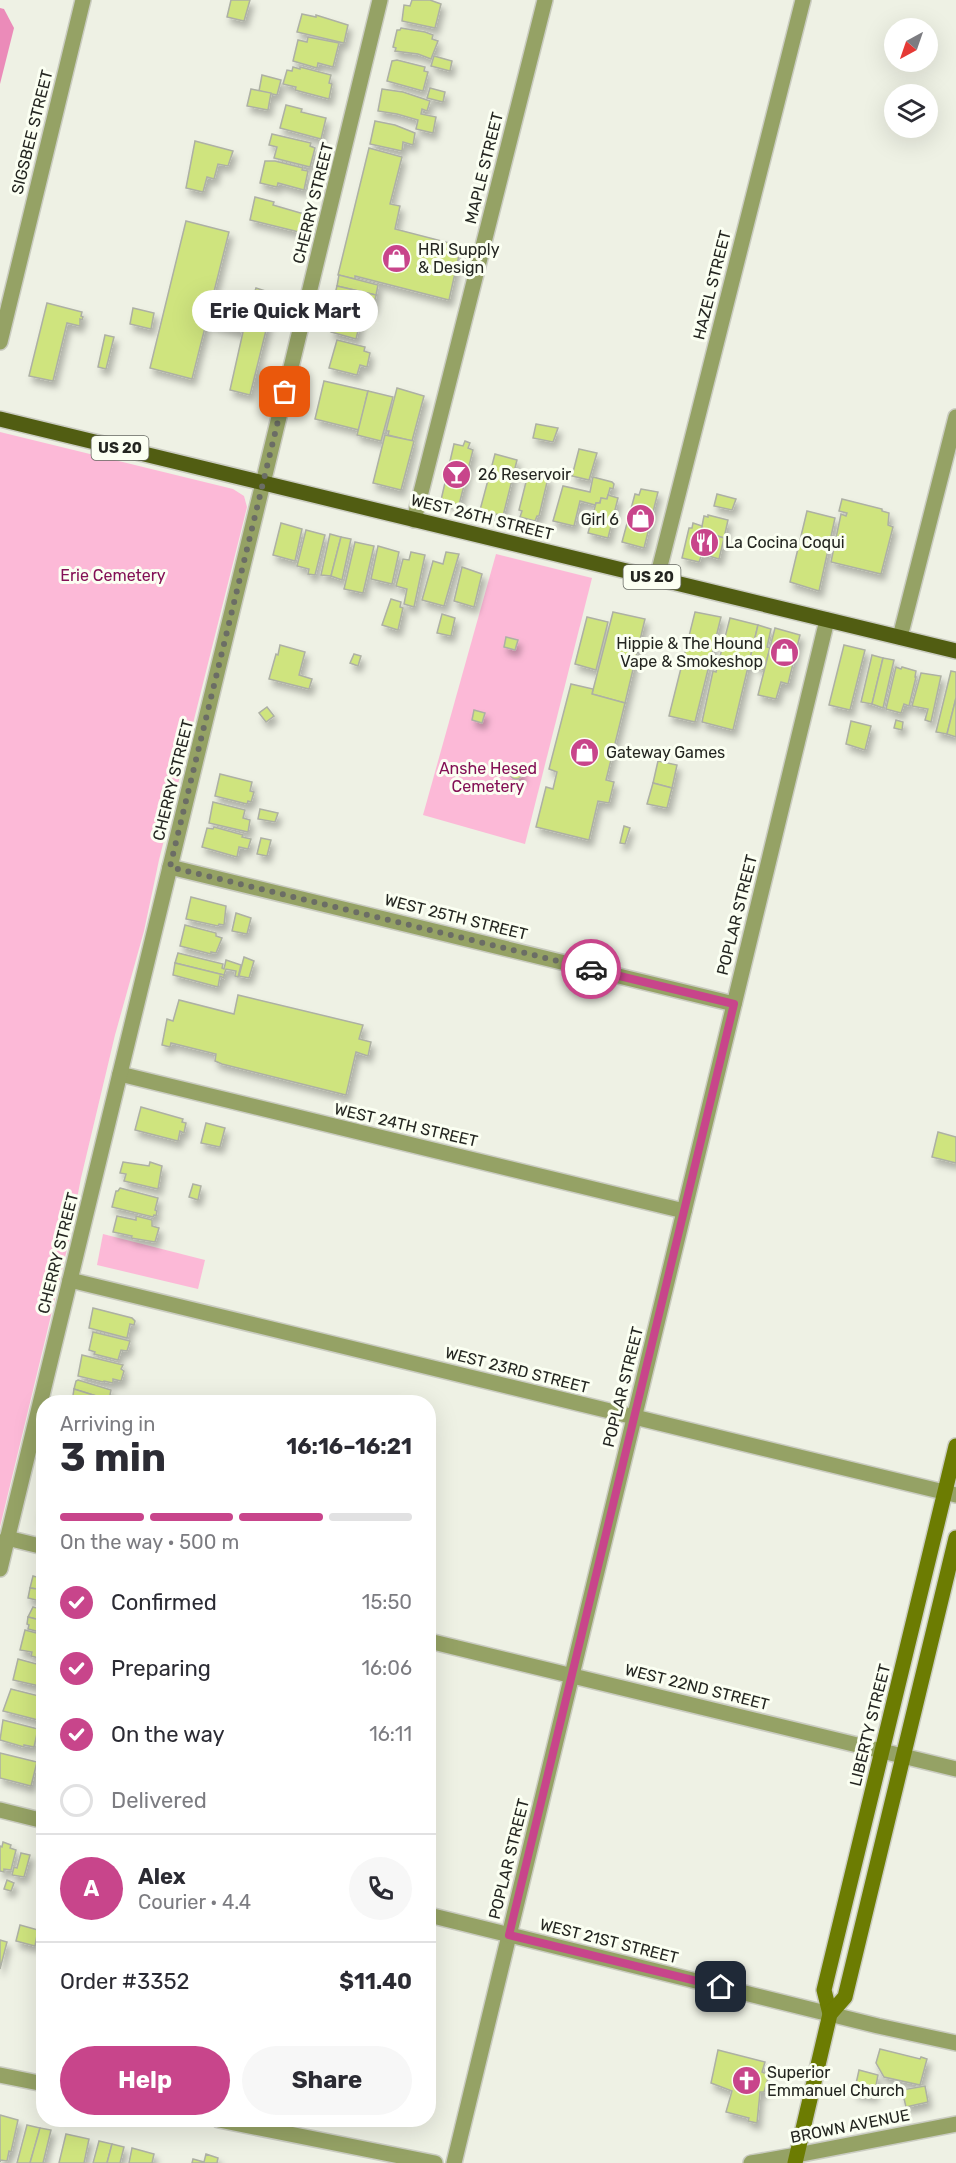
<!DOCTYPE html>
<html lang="en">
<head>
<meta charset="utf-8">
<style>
	:root { --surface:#fff; --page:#f7f7f7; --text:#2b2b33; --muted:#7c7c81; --line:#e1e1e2; --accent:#c8458b }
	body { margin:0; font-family:Rubik,sans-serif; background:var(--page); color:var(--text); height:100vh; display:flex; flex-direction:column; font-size:22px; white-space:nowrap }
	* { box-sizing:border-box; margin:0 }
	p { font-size:20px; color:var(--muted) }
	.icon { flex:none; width:33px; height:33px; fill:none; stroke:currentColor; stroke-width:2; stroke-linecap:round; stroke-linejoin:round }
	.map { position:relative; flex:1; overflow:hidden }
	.panel { position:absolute; left:36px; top:1395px; width:400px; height:732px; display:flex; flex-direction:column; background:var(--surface); border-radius:24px; box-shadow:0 6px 24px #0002 }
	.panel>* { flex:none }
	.needle { width:39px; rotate:220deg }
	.buttons { position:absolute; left:884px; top:18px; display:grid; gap:12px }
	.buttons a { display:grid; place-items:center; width:54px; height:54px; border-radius:50%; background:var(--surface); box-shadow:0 6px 24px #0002; font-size:30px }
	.pin { position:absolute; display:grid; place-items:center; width:51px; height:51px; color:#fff; margin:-26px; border-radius:12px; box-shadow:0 3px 9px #0006 }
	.courier { position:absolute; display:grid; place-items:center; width:60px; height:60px; margin:-30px; border:4px solid #c8458b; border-radius:50%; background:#fff; color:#222; box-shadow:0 2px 8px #0007 }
	.bubble { position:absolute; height:42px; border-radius:21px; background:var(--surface); box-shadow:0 6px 24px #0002; font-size:20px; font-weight:700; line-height:42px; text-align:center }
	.headline em { font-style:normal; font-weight:700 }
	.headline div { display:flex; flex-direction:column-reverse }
	.headline { display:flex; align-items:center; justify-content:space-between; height:102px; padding:0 24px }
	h1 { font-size:39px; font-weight:700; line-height:45px }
	.bar { display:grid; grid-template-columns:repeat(4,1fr); gap:9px 6px; align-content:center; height:72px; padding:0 24px }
	.bar i { height:8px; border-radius:4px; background:var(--line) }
	.bar .active { background:var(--accent) }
	.bar p { grid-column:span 4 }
	.line { display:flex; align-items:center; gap:15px; padding:0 24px; border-top:2px solid var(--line) }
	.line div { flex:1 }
	.round { display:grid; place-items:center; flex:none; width:63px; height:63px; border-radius:32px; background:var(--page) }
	ol { padding:0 24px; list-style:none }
	li { display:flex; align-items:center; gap:18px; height:66px }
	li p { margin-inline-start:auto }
	li .icon { padding:6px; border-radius:50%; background:var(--accent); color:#fff; stroke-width:4 }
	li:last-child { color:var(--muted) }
	li i { width:33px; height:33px; border:3px solid var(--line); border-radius:50% }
	.primary-button { display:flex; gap:12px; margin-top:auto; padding:12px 24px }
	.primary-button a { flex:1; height:69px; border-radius:36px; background:var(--accent); color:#fff; font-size:24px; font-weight:700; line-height:69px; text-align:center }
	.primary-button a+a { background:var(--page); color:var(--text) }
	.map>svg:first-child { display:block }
</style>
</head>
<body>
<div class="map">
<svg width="956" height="2163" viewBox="0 0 956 2163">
	<defs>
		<filter id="shadow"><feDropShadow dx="3.5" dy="6" stdDeviation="3" flood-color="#0004"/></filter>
	</defs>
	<rect width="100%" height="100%" fill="#eef1e4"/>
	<!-- green -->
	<g fill="#fcb9d7">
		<polygon points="0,432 233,489 244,496 247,507 159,860 144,931 115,1035 81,1178 68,1245 0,1527"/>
		<polygon points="496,554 592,578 525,844 423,815"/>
		<polygon points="103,1234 205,1260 198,1289 97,1265"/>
	</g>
	<!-- water -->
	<polygon fill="#eb8bb9" points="0,8 4,9 14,28 0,84"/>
	<!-- building -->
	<g fill="#cfe47e" stroke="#adb0a4" stroke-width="1.5" filter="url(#shadow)">
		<polygon points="231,0 250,0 244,21 227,17"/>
		<polygon points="412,0 430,0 441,4 435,28 402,21 404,5 410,6"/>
		<polygon points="302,14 316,17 316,15 348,25 344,43 297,32"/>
		<polygon points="401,28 425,32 433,35 432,39 438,41 431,59 418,54 395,51 396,48 393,47 397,30 400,30"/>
		<polygon points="308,37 339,43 333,67 318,63 317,68 293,61 298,40 307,42"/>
		<polygon points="434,56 452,61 450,71 431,66"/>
		<polygon points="397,60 425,67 424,71 428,72 423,91 387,81 392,61"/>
		<polygon points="293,67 300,69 300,67 331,75 329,83 332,84 329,99 295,90 296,87 283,84 287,70 292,71"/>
		<polygon points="262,75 281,80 277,95 259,91"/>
		<polygon points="430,88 445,92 443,102 427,98"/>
		<polygon points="251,89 271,93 268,110 247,106"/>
		<polygon points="382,89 403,92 430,101 427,111 422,109 421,114 436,117 433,133 416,129 418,120 397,114 378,111"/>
		<polygon points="286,105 302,109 301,112 326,118 321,139 280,128"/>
		<polygon points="375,121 395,125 415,133 413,145 403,142 402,151 370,144"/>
		<polygon points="272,134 311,143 310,146 315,148 310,167 274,158 277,147 269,145"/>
		<polygon points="195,141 233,151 228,166 218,164 214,179 207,177 203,192 186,188"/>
		<polygon points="369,148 402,157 390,204 400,206 395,229 461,246 449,300 355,276 355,279 338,275"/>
		<polygon points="265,161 275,161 303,168 302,170 308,171 304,190 278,183 277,187 260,183"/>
		<polygon points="255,197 274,202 273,205 304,214 299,232 250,220"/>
		<polygon points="186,221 229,232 192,379 150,368"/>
		<polygon points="339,275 378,285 376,295 337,286"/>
		<polygon points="337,286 376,295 373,309 334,298"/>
		<polygon points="256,288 275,294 250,395 230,390 243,332 206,323 212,302 248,312"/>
		<polygon points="47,303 82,312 81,316 83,317 82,320 80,319 80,326 67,323 53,381 29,376"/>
		<polygon points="133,308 154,313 151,329 130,324"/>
		<polygon points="337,311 361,318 356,339 331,332"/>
		<polygon points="105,335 114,337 106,369 98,367"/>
		<polygon points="337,340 365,347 364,351 370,353 367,367 360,365 357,375 329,368"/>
		<polygon points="324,381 368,391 359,430 315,419"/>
		<polygon points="397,388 424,396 412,441 388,435 389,431 386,431"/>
		<polygon points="368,391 393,397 381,441 357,435"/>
		<polygon points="536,424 558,428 553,442 533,438"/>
		<polygon points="385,435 414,441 401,490 373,483"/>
		<polygon points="465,441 470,443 468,448 473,450 459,505 441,500 454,444 463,446"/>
		<polygon points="579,449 597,453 589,480 572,476"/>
		<polygon points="495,454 517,460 503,516 480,510"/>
		<polygon points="525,471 548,478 539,516 537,516 535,521 520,517 522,511 519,510 526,482 522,481"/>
		<polygon points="593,477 612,482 614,484 613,489 610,488 607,499 601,498 600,503 596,503 595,505 580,501 574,526 553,521 563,486 590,492"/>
		<polygon points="641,489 658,492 644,548 622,542 635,494 639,495"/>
		<polygon points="717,494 736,499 732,510 714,506"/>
		<polygon points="608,495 618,498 608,538 588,533 596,503 600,503 601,498 607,499"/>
		<polygon points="842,499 882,509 882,511 889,513 888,525 893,527 881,574 831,562 841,514 846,516 847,513 839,511"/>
		<polygon points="807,511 835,518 819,591 790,582"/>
		<polygon points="708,515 728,520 724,538 701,531 704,516 708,517"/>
		<polygon points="281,523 302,529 295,561 273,555"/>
		<polygon points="693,523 702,526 701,531 724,538 719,559 702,554 699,562 682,558 689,528 692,528"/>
		<polygon points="306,530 325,535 315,575 308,574 309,569 297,566"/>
		<polygon points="330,534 341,537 331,576 321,575"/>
		<polygon points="341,537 351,539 342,580 331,576"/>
		<polygon points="355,542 374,546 363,593 344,589"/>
		<polygon points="378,546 399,552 392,584 371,579"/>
		<polygon points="411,552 425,555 414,607 404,604 407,589 396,586 403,559 409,560"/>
		<polygon points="446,552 459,554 444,606 422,600 433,561 443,564"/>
		<polygon points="462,567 482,574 474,607 454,601"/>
		<polygon points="391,599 401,602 400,607 403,608 398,630 382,625"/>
		<polygon points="613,612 645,619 625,703 592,694"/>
		<polygon points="695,612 721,617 695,722 669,716"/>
		<polygon points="442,614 455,618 451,636 437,633"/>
		<polygon points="587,617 608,622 596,670 575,664"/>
		<polygon points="730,618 758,625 733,730 702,722 713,671 716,672"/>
		<polygon points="758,625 771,629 767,647 770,648 764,670 759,669 759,665 749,663"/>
		<polygon points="775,628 800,635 788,684 781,682 776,699 758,695"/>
		<polygon points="506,637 518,640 515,650 504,647"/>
		<polygon points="280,645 305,652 299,675 312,679 309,689 269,679 276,654 278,655"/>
		<polygon points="844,645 865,650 850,710 829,705"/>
		<polygon points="354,654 361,656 358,666 350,663"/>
		<polygon points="872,655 883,658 872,704 861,702"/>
		<polygon points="883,658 894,660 883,708 872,704"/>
		<polygon points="896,667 901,669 902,667 916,671 915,677 916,677 909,706 904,704 901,713 886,709"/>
		<polygon points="951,671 956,672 956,698 947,734 936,732"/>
		<polygon points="921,673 941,676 931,722 925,720 928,709 912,706"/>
		<polygon points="571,684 593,689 592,694 625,703 606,780 614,782 609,803 598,801 589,840 536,827 546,787 553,789 557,772 549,769"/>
		<polygon points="956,698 956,737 947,734"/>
		<polygon points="267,707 274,716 266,722 259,713"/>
		<polygon points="474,710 485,713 482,723 472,720"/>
		<polygon points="896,720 903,722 902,730 894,728"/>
		<polygon points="851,721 871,726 865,750 846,744"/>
		<polygon points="658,761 677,765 672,788 653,783"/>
		<circle cx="516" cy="773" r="6"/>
		<polygon points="220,774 252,782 250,791 254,792 251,802 248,801 247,804 215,796"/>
		<polygon points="653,783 672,788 667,808 647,804"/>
		<polygon points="213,802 245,810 243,818 250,820 248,832 209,823"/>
		<polygon points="260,809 278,813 275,822 258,819"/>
		<polygon points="624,826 630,828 625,844 620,843"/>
		<polygon points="214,827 243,835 242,837 251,839 248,849 239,847 237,857 202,847 207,828 213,829"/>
		<polygon points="261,838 271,840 267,856 257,854"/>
		<polygon points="191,897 226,906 224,925 219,924 218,926 186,919"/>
		<polygon points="236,913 251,918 247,934 232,931"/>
		<polygon points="185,925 216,933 216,936 222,938 216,953 211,952 211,954 180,946"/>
		<polygon points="178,953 223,964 222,968 224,969 226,960 241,965 238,977 235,976 236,971 226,969 224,975 175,963"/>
		<polygon points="244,957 254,961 249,978 239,976"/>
		<polygon points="175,963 224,975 224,978 220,976 218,987 173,975"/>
		<polygon points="238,995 363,1025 359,1039 371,1042 368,1056 356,1052 346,1095 222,1064 215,1061 216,1054 171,1043 170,1047 162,1045 167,1019 173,1021 179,1000 234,1014"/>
		<polygon points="141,1107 183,1119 182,1122 186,1123 184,1133 180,1131 178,1141 135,1130"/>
		<polygon points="206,1123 225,1128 220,1147 201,1143"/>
		<polygon points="938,1132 956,1137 956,1163 932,1157"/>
		<polygon points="123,1162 149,1166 150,1162 162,1166 158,1189 124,1181 126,1174 120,1173"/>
		<polygon points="193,1184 201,1186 198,1200 189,1197"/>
		<polygon points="120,1188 158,1198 155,1210 157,1211 156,1216 154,1215 153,1217 112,1207 116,1191 118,1191"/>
		<polygon points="117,1216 136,1220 136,1216 152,1220 152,1226 159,1228 155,1242 131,1238 132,1236 113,1232"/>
		<polygon points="93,1308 132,1318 135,1321 134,1325 130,1324 127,1338 89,1328"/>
		<polygon points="93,1332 130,1341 127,1351 121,1350 118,1360 94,1354 95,1352 89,1350"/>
		<polygon points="82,1355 123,1365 121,1369 124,1371 121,1381 113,1379 113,1383 104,1381 103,1382 78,1376"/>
		<polygon points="78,1380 111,1390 109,1400 74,1389 76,1381"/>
		<polygon points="74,1389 109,1400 108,1402 72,1402"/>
		<polygon points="40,1503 44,1504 44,1518 37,1515"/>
		<polygon points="33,1576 44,1579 44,1590 30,1588"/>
		<polygon points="30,1588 44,1590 44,1602 28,1598"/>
		<polygon points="33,1607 44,1610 44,1621 28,1617"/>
		<polygon points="28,1617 44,1621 44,1633 28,1629 29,1625 27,1624"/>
		<polygon points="25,1630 44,1635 43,1659 31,1656 32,1652 20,1650"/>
		<polygon points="18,1659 44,1666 44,1687 13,1680"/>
		<polygon points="11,1689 43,1697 44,1715 39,1713 38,1720 3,1711"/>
		<polygon points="3,1720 38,1729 34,1747 24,1745 24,1747 0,1740"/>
		<polygon points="0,1753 37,1762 31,1786 0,1778"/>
		<polygon points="3,1842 11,1845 10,1848 16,1850 11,1870 4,1869 4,1872 0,1871 0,1846 2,1847"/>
		<polygon points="21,1853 30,1855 24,1877 12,1875 14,1867 17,1868"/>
		<polygon points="7,1880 14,1883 11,1891 4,1889"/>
		<polygon points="20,1925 38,1930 35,1946 16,1941"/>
		<polygon points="0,1940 7,1942 0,1969"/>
		<polygon points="880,2049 920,2059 921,2057 927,2059 920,2085 884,2077 876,2063"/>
		<polygon points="718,2050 765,2062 762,2072 769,2075 764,2092 760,2092 757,2123 748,2121 749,2118 726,2112 732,2091 711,2083"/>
		<polygon points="859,2070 878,2075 874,2096 854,2093"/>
		<polygon points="925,2086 928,2102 906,2107 902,2090"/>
		<polygon points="0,2115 18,2120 11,2152 9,2151 7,2161 1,2160 0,2162"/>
		<polygon points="27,2125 40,2128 30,2163 17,2163"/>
		<polygon points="40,2128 51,2130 43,2163 30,2163"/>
		<polygon points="66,2134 89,2139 84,2163 59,2163"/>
		<polygon points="99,2141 112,2144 107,2163 93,2163"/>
		<polygon points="112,2144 124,2147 120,2163 107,2163"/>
		<polygon points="132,2148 154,2154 152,2163 129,2163"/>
		<polygon points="206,2154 218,2158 217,2163 192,2163 193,2159 204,2162"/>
	</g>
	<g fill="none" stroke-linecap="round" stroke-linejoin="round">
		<defs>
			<g id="minor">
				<polyline points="0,342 83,0"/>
				<polyline points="414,520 545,0"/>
				<polyline points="657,578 803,0"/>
				<polyline points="900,637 956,417"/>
				<polyline points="170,867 734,1004"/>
				<polyline points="120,1074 684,1211"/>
				<polyline points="70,1280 956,1495"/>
				<polyline points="7,1538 44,1547"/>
				<polyline points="429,1641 956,1769"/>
				<polyline points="0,2075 44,2084"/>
				<polyline points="219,2120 435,2163"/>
				<polyline points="454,2163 827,620"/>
				<polyline points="751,2163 797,2155"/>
			</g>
			<g id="tertiary">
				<polyline points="0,1569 380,0"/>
				<polyline points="0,1810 44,1821"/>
				<polyline points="429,1915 878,2026 956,2043"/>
				<polyline points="797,2155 956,2124"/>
			</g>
			<g id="secondary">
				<polyline points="830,2014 824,1990 956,1446"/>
				<polyline points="795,2163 830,2014 845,1997 956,1538"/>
			</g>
			<polyline id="primary" points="0,419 956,651"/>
		</defs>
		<!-- minor casing -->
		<use href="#minor" stroke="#caccc1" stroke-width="18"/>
		<!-- tertiary casing -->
		<use href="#tertiary" stroke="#caccc1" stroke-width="18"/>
		<!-- secondary casing -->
		<use href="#secondary" stroke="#caccc1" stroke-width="18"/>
		<!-- primary casing -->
		<use href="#primary" stroke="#caccc1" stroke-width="18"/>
		<!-- minor -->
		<use href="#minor" stroke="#95a265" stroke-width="15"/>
		<!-- tertiary -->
		<use href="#tertiary" stroke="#95a265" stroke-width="15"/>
		<!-- secondary -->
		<use href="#secondary" stroke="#6c7c02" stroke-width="15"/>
		<!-- primary -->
		<use href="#primary" stroke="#515d12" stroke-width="15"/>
	</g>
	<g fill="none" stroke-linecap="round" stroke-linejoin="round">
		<!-- done -->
		<polyline stroke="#6b6d65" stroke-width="6" stroke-dasharray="0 10.8" points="285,392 170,867 591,969"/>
		<!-- route -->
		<polyline stroke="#c8458b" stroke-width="8" points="591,969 734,1004 509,1935 721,1987"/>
	</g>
	<!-- icons -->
	<defs>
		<symbol id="shop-disc" viewBox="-11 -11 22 22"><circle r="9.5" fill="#c8458b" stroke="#fbfff2"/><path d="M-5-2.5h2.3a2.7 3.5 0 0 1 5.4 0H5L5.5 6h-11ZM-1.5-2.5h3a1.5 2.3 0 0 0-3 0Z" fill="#fff"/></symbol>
		<symbol id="bar-disc" viewBox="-11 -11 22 22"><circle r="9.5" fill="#c8458b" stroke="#fbfff2"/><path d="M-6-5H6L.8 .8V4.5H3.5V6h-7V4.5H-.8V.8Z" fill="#fff"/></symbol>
		<symbol id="restaurant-disc" viewBox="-11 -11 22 22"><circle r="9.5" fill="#c8458b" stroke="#fbfff2"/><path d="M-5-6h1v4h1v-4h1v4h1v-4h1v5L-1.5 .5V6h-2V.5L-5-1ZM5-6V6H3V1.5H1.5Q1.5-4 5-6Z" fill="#fff"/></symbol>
		<symbol id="church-disc" viewBox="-11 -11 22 22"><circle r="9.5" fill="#c8458b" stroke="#fbfff2"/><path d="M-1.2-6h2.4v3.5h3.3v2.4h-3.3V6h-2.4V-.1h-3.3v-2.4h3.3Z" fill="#fff"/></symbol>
	</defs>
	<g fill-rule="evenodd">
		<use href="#shop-disc" x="380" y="242" width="33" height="33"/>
		<use href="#bar-disc" x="440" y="458" width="33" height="33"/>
		<use href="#shop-disc" x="624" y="502" width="33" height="33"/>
		<use href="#restaurant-disc" x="688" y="526" width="33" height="33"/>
		<use href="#shop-disc" x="768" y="636" width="33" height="33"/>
		<use href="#shop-disc" x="568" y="736" width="33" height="33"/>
		<use href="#church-disc" x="730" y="2064" width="33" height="33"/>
	</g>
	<g text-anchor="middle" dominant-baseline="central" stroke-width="6" stroke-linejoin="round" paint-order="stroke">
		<!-- shield labels -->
		<g fill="#fbfff2" stroke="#646760" stroke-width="1.5">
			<rect x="91.5" y="436" width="57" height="24" rx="4.5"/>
			<rect x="623.5" y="565" width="57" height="24" rx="4.5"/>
		</g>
		<g font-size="15" font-weight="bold" fill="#242621">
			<text x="120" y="448">US 20</text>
			<text x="652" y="577">US 20</text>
		</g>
		<!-- street labels -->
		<g font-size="16" fill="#242621" stroke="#fbfff2">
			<text transform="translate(32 132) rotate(-76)">SIGSBEE STREET</text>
			<text transform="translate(484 168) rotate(-76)">MAPLE STREET</text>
			<text transform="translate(313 203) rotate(-76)">CHERRY STREET</text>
			<text transform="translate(712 285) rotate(-76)">HAZEL STREET</text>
			<text transform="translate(482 517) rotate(14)">WEST 26TH STREET</text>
			<text transform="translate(173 780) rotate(-76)">CHERRY STREET</text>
			<text transform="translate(737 915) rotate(-76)">POPLAR STREET</text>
			<text transform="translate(456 917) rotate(14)">WEST 25TH STREET</text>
			<text transform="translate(406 1125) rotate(13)">WEST 24TH STREET</text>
			<text transform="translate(58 1253) rotate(-76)">CHERRY STREET</text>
			<text transform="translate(517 1370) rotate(14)">WEST 23RD STREET</text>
			<text transform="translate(623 1387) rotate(-76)">POPLAR STREET</text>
			<text transform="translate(697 1687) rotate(14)">WEST 22ND STREET</text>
			<text transform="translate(870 1725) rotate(-76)">LIBERTY STREET</text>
			<text transform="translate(509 1859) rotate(-76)">POPLAR STREET</text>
			<text transform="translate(609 1941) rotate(14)">WEST 21ST STREET</text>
			<text transform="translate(850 2126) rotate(-11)">BROWN AVENUE</text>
		</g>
		<!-- poi labels -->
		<g font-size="16" fill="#242621" stroke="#fbfff2" text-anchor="start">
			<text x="418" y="249">HRI Supply<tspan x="418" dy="18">&amp; Design</tspan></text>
			<text x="478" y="474">26 Reservoir</text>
			<text x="619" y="519" text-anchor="end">Girl 6</text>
			<text x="725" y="542">La Cocina Coqui</text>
			<text x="763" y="643" text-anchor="end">Hippie &amp; The Hound<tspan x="763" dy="18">Vape &amp; Smokeshop</tspan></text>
			<text x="606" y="752">Gateway Games</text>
			<text x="767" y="2072">Superior<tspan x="767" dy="18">Emmanuel Church</tspan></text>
		</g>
		<!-- park labels -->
		<g font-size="16" fill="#831055" stroke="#fbfff2">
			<text x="113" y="575">Erie Cemetery</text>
			<text x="488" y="768">Anshe Hesed<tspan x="488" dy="18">Cemetery</tspan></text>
		</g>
	</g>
</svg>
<div class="buttons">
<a><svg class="needle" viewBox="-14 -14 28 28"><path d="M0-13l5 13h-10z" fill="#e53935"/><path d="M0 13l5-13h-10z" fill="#7c7c81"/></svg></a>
<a><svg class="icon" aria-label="layers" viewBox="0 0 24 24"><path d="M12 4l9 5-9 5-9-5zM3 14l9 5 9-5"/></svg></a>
</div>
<div class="pin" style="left:285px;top:392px;background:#ea580c"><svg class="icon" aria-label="bag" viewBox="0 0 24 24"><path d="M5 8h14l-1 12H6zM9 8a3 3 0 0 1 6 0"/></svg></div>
<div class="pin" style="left:721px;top:1987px;background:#1f2937"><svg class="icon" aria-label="home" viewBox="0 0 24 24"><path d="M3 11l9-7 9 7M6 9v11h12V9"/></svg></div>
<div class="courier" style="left:591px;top:969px"><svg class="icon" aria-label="car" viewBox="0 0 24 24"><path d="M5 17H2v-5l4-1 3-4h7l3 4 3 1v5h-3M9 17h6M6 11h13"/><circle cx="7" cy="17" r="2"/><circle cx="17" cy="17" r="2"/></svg></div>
<div class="bubble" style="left:192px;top:290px;width:186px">Erie Quick Mart</div>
<section class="panel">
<div class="headline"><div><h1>3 min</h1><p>Arriving in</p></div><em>16:16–16:21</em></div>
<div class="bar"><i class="active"></i><i class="active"></i><i class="active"></i><i></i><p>On the way · 500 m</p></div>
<ol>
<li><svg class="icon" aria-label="check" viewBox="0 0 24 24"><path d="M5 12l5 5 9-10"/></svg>Confirmed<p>15:50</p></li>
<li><svg class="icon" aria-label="check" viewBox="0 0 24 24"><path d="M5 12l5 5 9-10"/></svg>Preparing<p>16:06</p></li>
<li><svg class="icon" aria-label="check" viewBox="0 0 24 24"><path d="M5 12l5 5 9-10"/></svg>On the way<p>16:11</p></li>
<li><i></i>Delivered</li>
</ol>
<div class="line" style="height:108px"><b class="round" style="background:var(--accent);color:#fff">A</b><div><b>Alex</b><p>Courier · 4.4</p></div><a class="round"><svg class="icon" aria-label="phone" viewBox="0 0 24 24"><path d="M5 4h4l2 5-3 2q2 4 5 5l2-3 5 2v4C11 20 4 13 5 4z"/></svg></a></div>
<div class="line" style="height:78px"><div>Order #3352</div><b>$11.40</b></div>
<div class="primary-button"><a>Help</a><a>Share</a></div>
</section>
</div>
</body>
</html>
